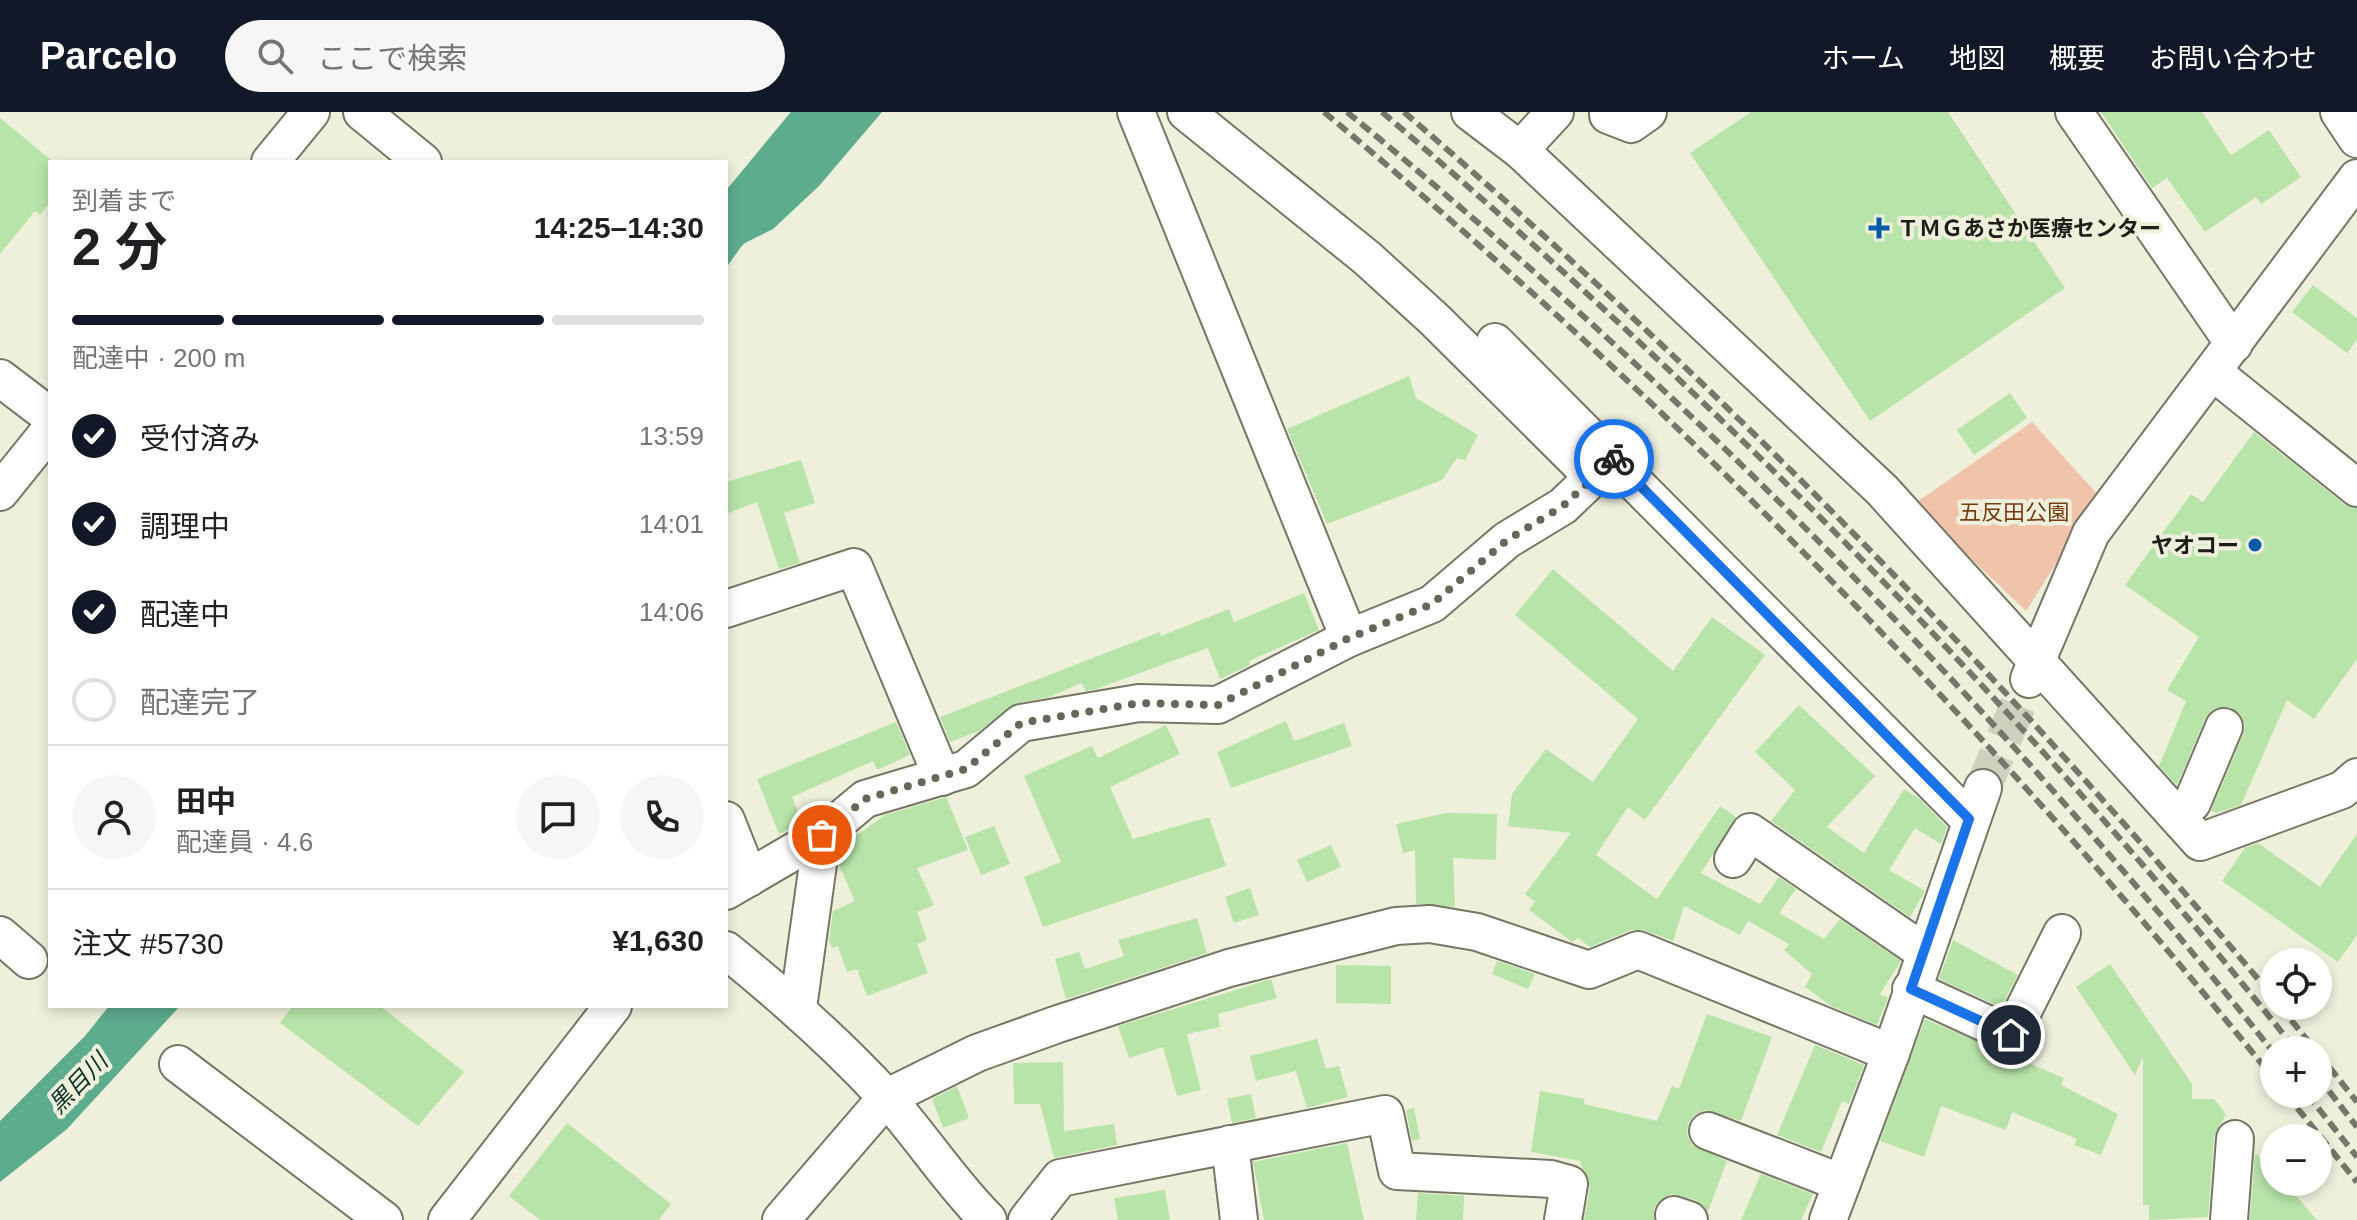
<!DOCTYPE html>
<html lang="ja">
<head>
<meta charset="utf-8">
<style>
	:root { --surface:#fff; --page:#f6f6f6; --text:#202124; --muted:#757577; --line:#e0e0e0; --accent:#111827 }
	body { margin:0; font-family:Arial,"Noto Sans JP",sans-serif; background:var(--page); color:var(--text); height:100vh; display:flex; flex-direction:column; font-size:30px; white-space:nowrap }
	* { box-sizing:border-box; margin:0 }
	p { font-size:26px; color:var(--muted) }
	.icon { flex:none; width:44px; height:44px; fill:none; stroke:currentColor; stroke-width:2; stroke-linecap:round; stroke-linejoin:round }
	.map { position:relative; flex:1; overflow:hidden }
	.sheet { position:absolute; left:48px; top:48px; width:680px; height:848px; display:flex; flex-direction:column; background:var(--surface); border-radius:0px; box-shadow:0 4px 12px #0003 }
	.sheet>* { flex:none }
	.tools { position:absolute; left:2260px; top:836px; display:grid; gap:16px }
	.tools a { display:grid; place-items:center; width:72px; height:72px; border-radius:50%; background:var(--surface); box-shadow:0 4px 12px #0003; font-size:40px }
	.pin { position:absolute; display:grid; place-items:center; width:68px; height:68px; color:#fff; margin:-34px; border:4px solid #fff; border-radius:50%; box-shadow:0 2px 8px #0007 }
	.courier { position:absolute; display:grid; place-items:center; width:80px; height:80px; margin:-40px; border:6px solid #1a73e8; border-radius:50%; background:#fff; color:#222; box-shadow:0 2px 10px #0007 }
	.overview em { font-style:normal; font-weight:700 }
	.overview div { display:flex; flex-direction:column-reverse }
	.overview { display:flex; align-items:center; justify-content:space-between; height:136px; padding:0 24px }
	h1 { font-size:52px; font-weight:700; line-height:60px }
	.bar { display:grid; grid-template-columns:repeat(4,1fr); gap:12px 8px; align-content:center; height:96px; padding:0 24px }
	.bar i { height:10px; border-radius:6px; background:var(--line) }
	.bar .active { background:var(--accent) }
	.bar p { grid-column:span 4 }
	.line { display:flex; align-items:center; gap:20px; padding:0 24px; border-top:2px solid var(--line) }
	.line div { flex:1 }
	.round { display:grid; place-items:center; flex:none; width:84px; height:84px; border-radius:42px; background:var(--page) }
	ol { padding:0 24px; list-style:none }
	li { display:flex; align-items:center; gap:24px; height:88px }
	li p { margin-inline-start:auto }
	li .icon { padding:8px; border-radius:50%; background:var(--accent); color:#fff; stroke-width:4 }
	li:last-child { color:var(--muted) }
	li i { width:44px; height:44px; border:4px solid var(--line); border-radius:50% }
	header { display:flex; align-items:center; gap:48px; box-sizing:border-box; height:112px; padding:0 40px; background:var(--accent); color:#fff }
	header strong { font-size:38px }
	nav { display:flex; gap:44px; margin-inline-start:auto; font-size:28px }
	.search { width:560px; height:72px; background:var(--page); display:flex; align-items:center; gap:20px; box-sizing:border-box; padding:0 28px; border-radius:44px; color:var(--muted); font-size:30px }
	.map>svg:first-child { display:block }
</style>
</head>
<body>
<header>
<strong>Parcelo</strong>
<div class="search"><svg class="icon" aria-label="search" viewBox="0 0 24 24"><circle cx="10" cy="10" r="6"/><path d="M15 15l6 6"/></svg>ここで検索</div>
<nav><a>ホーム</a><a>地図</a><a>概要</a><a>お問い合わせ</a></nav>
</header>
<div class="map">
<svg width="2357" height="1108" viewBox="0 0 2357 1108">
	<rect width="100%" height="100%" fill="#eff0dc"/>
	<!-- green -->
	<polygon fill="#f0c4ab" points="2032,310 2099,384 2026,499 1914,392"/>
	<!-- water -->
	<g fill="#5dac8e">
		<polygon points="841,0 882,0 819,74 773,117 743,132 726,156 726,78 767,48 795,11 802,7 816,15 828,15"/>
		<polygon points="109,894 180,894 67,1017 0,1070 0,1009 85,924"/>
	</g>
	<g fill="none" stroke-linecap="round" stroke-linejoin="round">
		<!-- river -->
		<polyline stroke="#5dac8e" stroke-width="48" points="726,116 822,0"/>
	</g>
	<!-- building -->
	<g fill="#b8e4a9">
		<polygon points="1751,0 1948,0 2065,176 1870,309 1690,41"/>
		<polygon points="2101,0 2202,0 2231,43 2269,18 2301,65 2261,92 2256,85 2205,120 2167,66 2152,76"/>
		<polygon points="0,6 50,47 50,90 40,103 35,99 0,142"/>
		<polygon points="2313,173 2357,206 2357,227 2347,241 2292,200"/>
		<polygon points="1409,264 1416,286 1478,323 1465,348 1457,346 1442,368 1327,412 1287,317"/>
		<polygon points="2010,281 2027,306 1974,343 1957,318"/>
		<polygon points="2254,320 2344,392 2357,396 2357,547 2314,607 2287,588 2241,693 2217,701 2211,699 2243,623 2245,612 2231,595 2212,598 2205,607 2177,673 2159,654 2186,589 2167,578 2199,525 2125,473 2191,382 2203,390"/>
		<polygon points="801,348 815,391 784,401 800,451 779,457 757,390 726,402 726,370"/>
		<polygon points="1553,457 1673,559 1712,505 1765,543 1645,708 1628,695 1596,743 1657,787 1720,694 1736,705 1701,761 1760,792 1779,765 1796,777 1779,801 1824,827 1840,807 1901,849 1880,882 1888,886 1877,913 1831,894 1805,875 1812,862 1784,838 1789,832 1748,809 1740,823 1684,794 1673,829 1646,819 1631,818 1590,835 1578,826 1572,830 1529,798 1535,790 1525,782 1571,721 1508,714 1512,682 1546,637 1593,670 1638,607 1515,503"/>
		<polygon points="1304,481 1319,518 1249,549 1250,553 1220,567 1208,536 1096,577 1085,579 1082,571 1049,585 1017,591 979,619 950,630 940,605 1160,520 1161,524 1229,497 1234,510"/>
		<polygon points="1799,593 1875,664 1827,715 1864,741 1904,677 1920,687 1947,715 1941,732 1915,716 1889,758 1925,779 1910,805 1771,709 1795,678 1755,640"/>
		<polygon points="1286,609 1294,629 1344,611 1352,634 1231,676 1217,640"/>
		<polygon points="896,610 910,643 877,658 873,649 792,685 802,710 779,722 757,667"/>
		<polygon points="1166,613 1180,642 1110,675 1133,727 1209,705 1226,754 1043,815 1024,765 1061,750 1024,664 1092,634 1098,646"/>
		<polygon points="946,685 968,738 917,756 934,793 917,800 927,828 917,832 928,861 867,884 857,857 847,860 838,834 832,836 829,828 833,799 855,789 839,753 842,734 885,703"/>
		<polygon points="1446,701 1497,702 1496,748 1453,746 1455,795 1416,792 1415,738 1403,741 1396,712"/>
		<polygon points="994,714 1010,752 981,763 965,725"/>
		<polygon points="2357,722 2357,823 2338,850 2222,769 2245,736 2258,731 2320,775"/>
		<polygon points="1331,733 1341,755 1307,770 1297,748"/>
		<polygon points="1250,776 1259,803 1234,811 1225,785"/>
		<polygon points="1197,806 1207,841 1066,887 1055,847 1079,840 1085,857 1124,844 1118,828"/>
		<polygon points="1953,828 2018,863 2001,895 1939,867"/>
		<polygon points="1497,849 1535,862 1528,877 1492,862"/>
		<polygon points="2110,852 2192,972 2192,987 2214,987 2226,1002 2214,1025 2208,1105 2149,1108 2149,1093 2143,1093 2143,945 2135,963 2076,875"/>
		<polygon points="1336,853 1391,854 1391,892 1336,891"/>
		<polygon points="1271,867 1277,886 1218,902 1220,915 1187,922 1201,978 1177,984 1163,935 1129,946 1118,914"/>
		<polygon points="293,894 380,894 464,960 418,1014 280,911"/>
		<polygon points="1707,902 1772,925 1741,1009 1706,998 1694,1003 1688,1012 1687,1023 1692,1033 1727,1049 1708,1099 1696,1088 1671,1082 1661,1087 1654,1096 1654,1108 1584,1108 1590,1075 1580,1049 1531,1040 1540,979 1585,987 1584,992 1657,1009 1672,974 1679,977"/>
		<polygon points="1925,907 2064,966 2061,973 2118,1002 2101,1043 2074,1033 2077,1027 2012,1000 2006,1018 1941,994 1924,1045 1880,1029"/>
		<polygon points="1317,927 1326,957 1339,954 1348,985 1307,996 1296,959 1256,969 1250,944"/>
		<polygon points="1815,933 1864,953 1849,992 1842,989 1821,1040 1777,1023"/>
		<polygon points="1063,950 1064,1019 1114,1012 1117,1033 1054,1046 1040,992 1014,992 1013,951"/>
		<polygon points="957,974 969,1006 943,1016 932,987"/>
		<polygon points="1251,982 1256,1006 1232,1011 1227,987"/>
		<polygon points="1414,996 1420,1027 1412,1029 1406,998"/>
		<polygon points="567,1011 671,1092 659,1108 540,1108 509,1084"/>
		<polygon points="1347,1031 1364,1108 1264,1108 1253,1050"/>
		<polygon points="2255,1041 2272,1057 2274,1070 2284,1070 2317,1108 2250,1108"/>
		<polygon points="1761,1062 1813,1082 1801,1108 1741,1108"/>
		<polygon points="1165,1078 1170,1108 1118,1108 1114,1086"/>
		<polygon points="1418,1081 1464,1084 1463,1108 1416,1108"/>
	</g>
	<g fill="none" stroke-linecap="round" stroke-linejoin="round">
		<!-- minor-tunnel -->
		<polyline stroke="#cfd0be" stroke-width="36" stroke-dasharray="36 18" stroke-linecap="butt" points="1983,676 2029,567"/>
		<defs>
			<g id="minor">
				<polyline points="362,0 423,50"/>
				<polyline points="1136,0 1349,526"/>
				<polyline points="1186,0 1367,146 1435,208 1593,365"/>
				<polyline points="1470,0 1520,38 1882,378 2200,730 2342,678 2357,665"/>
				<polyline points="1608,0 1608,3 1631,12 1648,0"/>
				<polyline points="2074,0 2234,232"/>
				<polyline points="2339,0 2357,27"/>
				<polyline points="1520,38 1555,0"/>
				<polyline points="270,50 311,0"/>
				<polyline points="1495,230 1969,707"/>
				<polyline points="2213,260 2357,376"/>
				<polyline points="0,266 50,304"/>
				<polyline points="0,380 50,318"/>
				<polyline points="726,497 854,455 942,665"/>
				<polyline points="2029,567 2091,421 2357,66"/>
				<polyline points="2176,702 2192,691 2224,615"/>
				<polyline points="726,708 749,766"/>
				<polyline points="1733,747 1750,720 1924,840"/>
				<polyline points="726,779 822,723 865,687 966,657 1021,611 1139,591 1218,593 1349,526 1432,492 1507,428 1563,394 1613,346"/>
				<polyline points="0,823 29,848"/>
				<path d="M726,838C783,884 836,931 885,984C921,1024 950,1070 988,1108"/>
				<polyline points="1911,877 2011,923 2062,821"/>
				<polyline points="798,896 822,723"/>
				<polyline points="178,952 384,1108"/>
				<polyline points="1708,1019 1842,1071"/>
				<polyline points="1230,1032 1239,1108"/>
				<polyline points="1674,1103 1689,1108"/>
				<polyline points="447,1108 613,894"/>
				<polyline points="781,1108 886,986 977,941 1058,912 1229,856 1396,814 1430,812 1477,820 1589,858 1638,838 1891,941"/>
				<polyline points="1027,1108 1060,1066 1385,1002 1397,1059 1551,1067 1569,1072 1563,1108"/>
				<polyline points="1828,1108 1891,941 1983,676"/>
				<polyline points="2229,1108 2235,1027"/>
			</g>
		</defs>
		<!-- minor casing -->
		<use href="#minor" stroke="#767665" stroke-width="40"/>
		<!-- minor -->
		<use href="#minor" stroke="#fff" stroke-width="36"/>
		<!-- rail -->
		<g stroke="#76776a" stroke-width="6" stroke-dasharray="12 6" stroke-linecap="butt">
			<path d="M1324,0C1673,291 1989,614 2274,967"/>
			<path d="M1347,0C1687,279 2000,597 2274,941"/>
			<path d="M1382,0C1714,284 2024,596 2296,938"/>
			<path d="M1404,0C1723,275 2004,564 2274,886"/>
			<polyline points="2280,894 2315,938"/>
			<polyline points="2318,941 2357,990"/>
			<polyline points="2318,965 2357,1015"/>
			<polyline points="2286,982 2357,1070"/>
			<polyline points="2307,982 2357,1045"/>
		</g>
	</g>
	<g fill="none" stroke-linecap="round" stroke-linejoin="round">
		<!-- done -->
		<polyline stroke="#66675b" stroke-width="8" stroke-dasharray="0 14.4" points="822,723 865,687 966,657 1021,611 1139,591 1218,593 1349,526 1432,492 1507,428 1563,394 1614,347"/>
		<!-- route -->
		<polyline stroke="#1a73e8" stroke-width="10" points="1614,347 1969,707 1911,877 2011,923"/>
	</g>
	<!-- markers -->
	<g fill="#035aa7" stroke="#eff0dc" stroke-width="3">
		<path d="M1875 104h8v8h8v8h-8v8h-8v-8h-8v-8h8z"/>
		<circle cx="2255" cy="433" r="8"/>
	</g>
	<g text-anchor="middle" dominant-baseline="central" stroke-width="8" stroke-linejoin="round" paint-order="stroke">
		<!-- poi labels -->
		<g font-size="22" font-weight="bold" fill="#1c1d16" stroke="#eff0dc" text-anchor="start">
			<text x="1897" y="116">ＴＭＧあさか医療センター</text>
			<text x="2239" y="433" text-anchor="end">ヤオコー</text>
		</g>
		<!-- park labels -->
		<g font-size="22" fill="#753b11" stroke="#eff0dc">
			<text x="2014" y="400">五反田公園</text>
		</g>
		<!-- water labels -->
		<g font-size="24" font-style="italic" fill="#0c3225" stroke="#eff0dc">
			<text transform="translate(78 971) rotate(-46)">黒目川</text>
		</g>
	</g>
</svg>
<div class="tools">
<a><svg class="icon" aria-label="locate" viewBox="0 0 24 24"><circle cx="12" cy="12" r="6"/><path d="M12 2v4M12 18v4M2 12h4M18 12h4"/></svg></a>
<a>+</a>
<a>−</a>
</div>
<div class="pin" style="left:822px;top:723px;background:#ea580c"><svg class="icon" aria-label="bag" viewBox="0 0 24 24"><path d="M5 8h14l-1 12H6zM9 8a3 3 0 0 1 6 0"/></svg></div>
<div class="pin" style="left:2011px;top:923px;background:#1f2937"><svg class="icon" aria-label="home" viewBox="0 0 24 24"><path d="M3 11l9-7 9 7M6 9v11h12V9"/></svg></div>
<div class="courier" style="left:1614px;top:347px"><svg class="icon" aria-label="bike" viewBox="0 0 24 24"><circle cx="6" cy="16" r="4"/><circle cx="18" cy="16" r="4"/><path d="M6 16l4-8h5l3 8M10 8l3 8H6M13 5h3"/></svg></div>
<section class="sheet">
<div class="overview"><div><h1>2 分</h1><p>到着まで</p></div><em>14:25–14:30</em></div>
<div class="bar"><i class="active"></i><i class="active"></i><i class="active"></i><i></i><p>配達中 · 200 m</p></div>
<ol>
<li><svg class="icon" aria-label="check" viewBox="0 0 24 24"><path d="M5 12l5 5 9-10"/></svg>受付済み<p>13:59</p></li>
<li><svg class="icon" aria-label="check" viewBox="0 0 24 24"><path d="M5 12l5 5 9-10"/></svg>調理中<p>14:01</p></li>
<li><svg class="icon" aria-label="check" viewBox="0 0 24 24"><path d="M5 12l5 5 9-10"/></svg>配達中<p>14:06</p></li>
<li><i></i>配達完了</li>
</ol>
<div class="line" style="height:144px"><a class="round"><svg class="icon" aria-label="person" viewBox="0 0 24 24"><circle cx="12" cy="8" r="4"/><path d="M4 21q1-7 8-7t8 7"/></svg></a><div><b>田中</b><p>配達員 · 4.6</p></div><a class="round"><svg class="icon" aria-label="chat" viewBox="0 0 24 24"><path d="M4 5h16v11H9l-5 4z"/></svg></a><a class="round"><svg class="icon" aria-label="phone" viewBox="0 0 24 24"><path d="M5 4h4l2 5-3 2q2 4 5 5l2-3 5 2v4C11 20 4 13 5 4z"/></svg></a></div>
<div class="line" style="height:104px"><div>注文 #5730</div><b>¥1,630</b></div>
</section>
</div>
</body>
</html>
